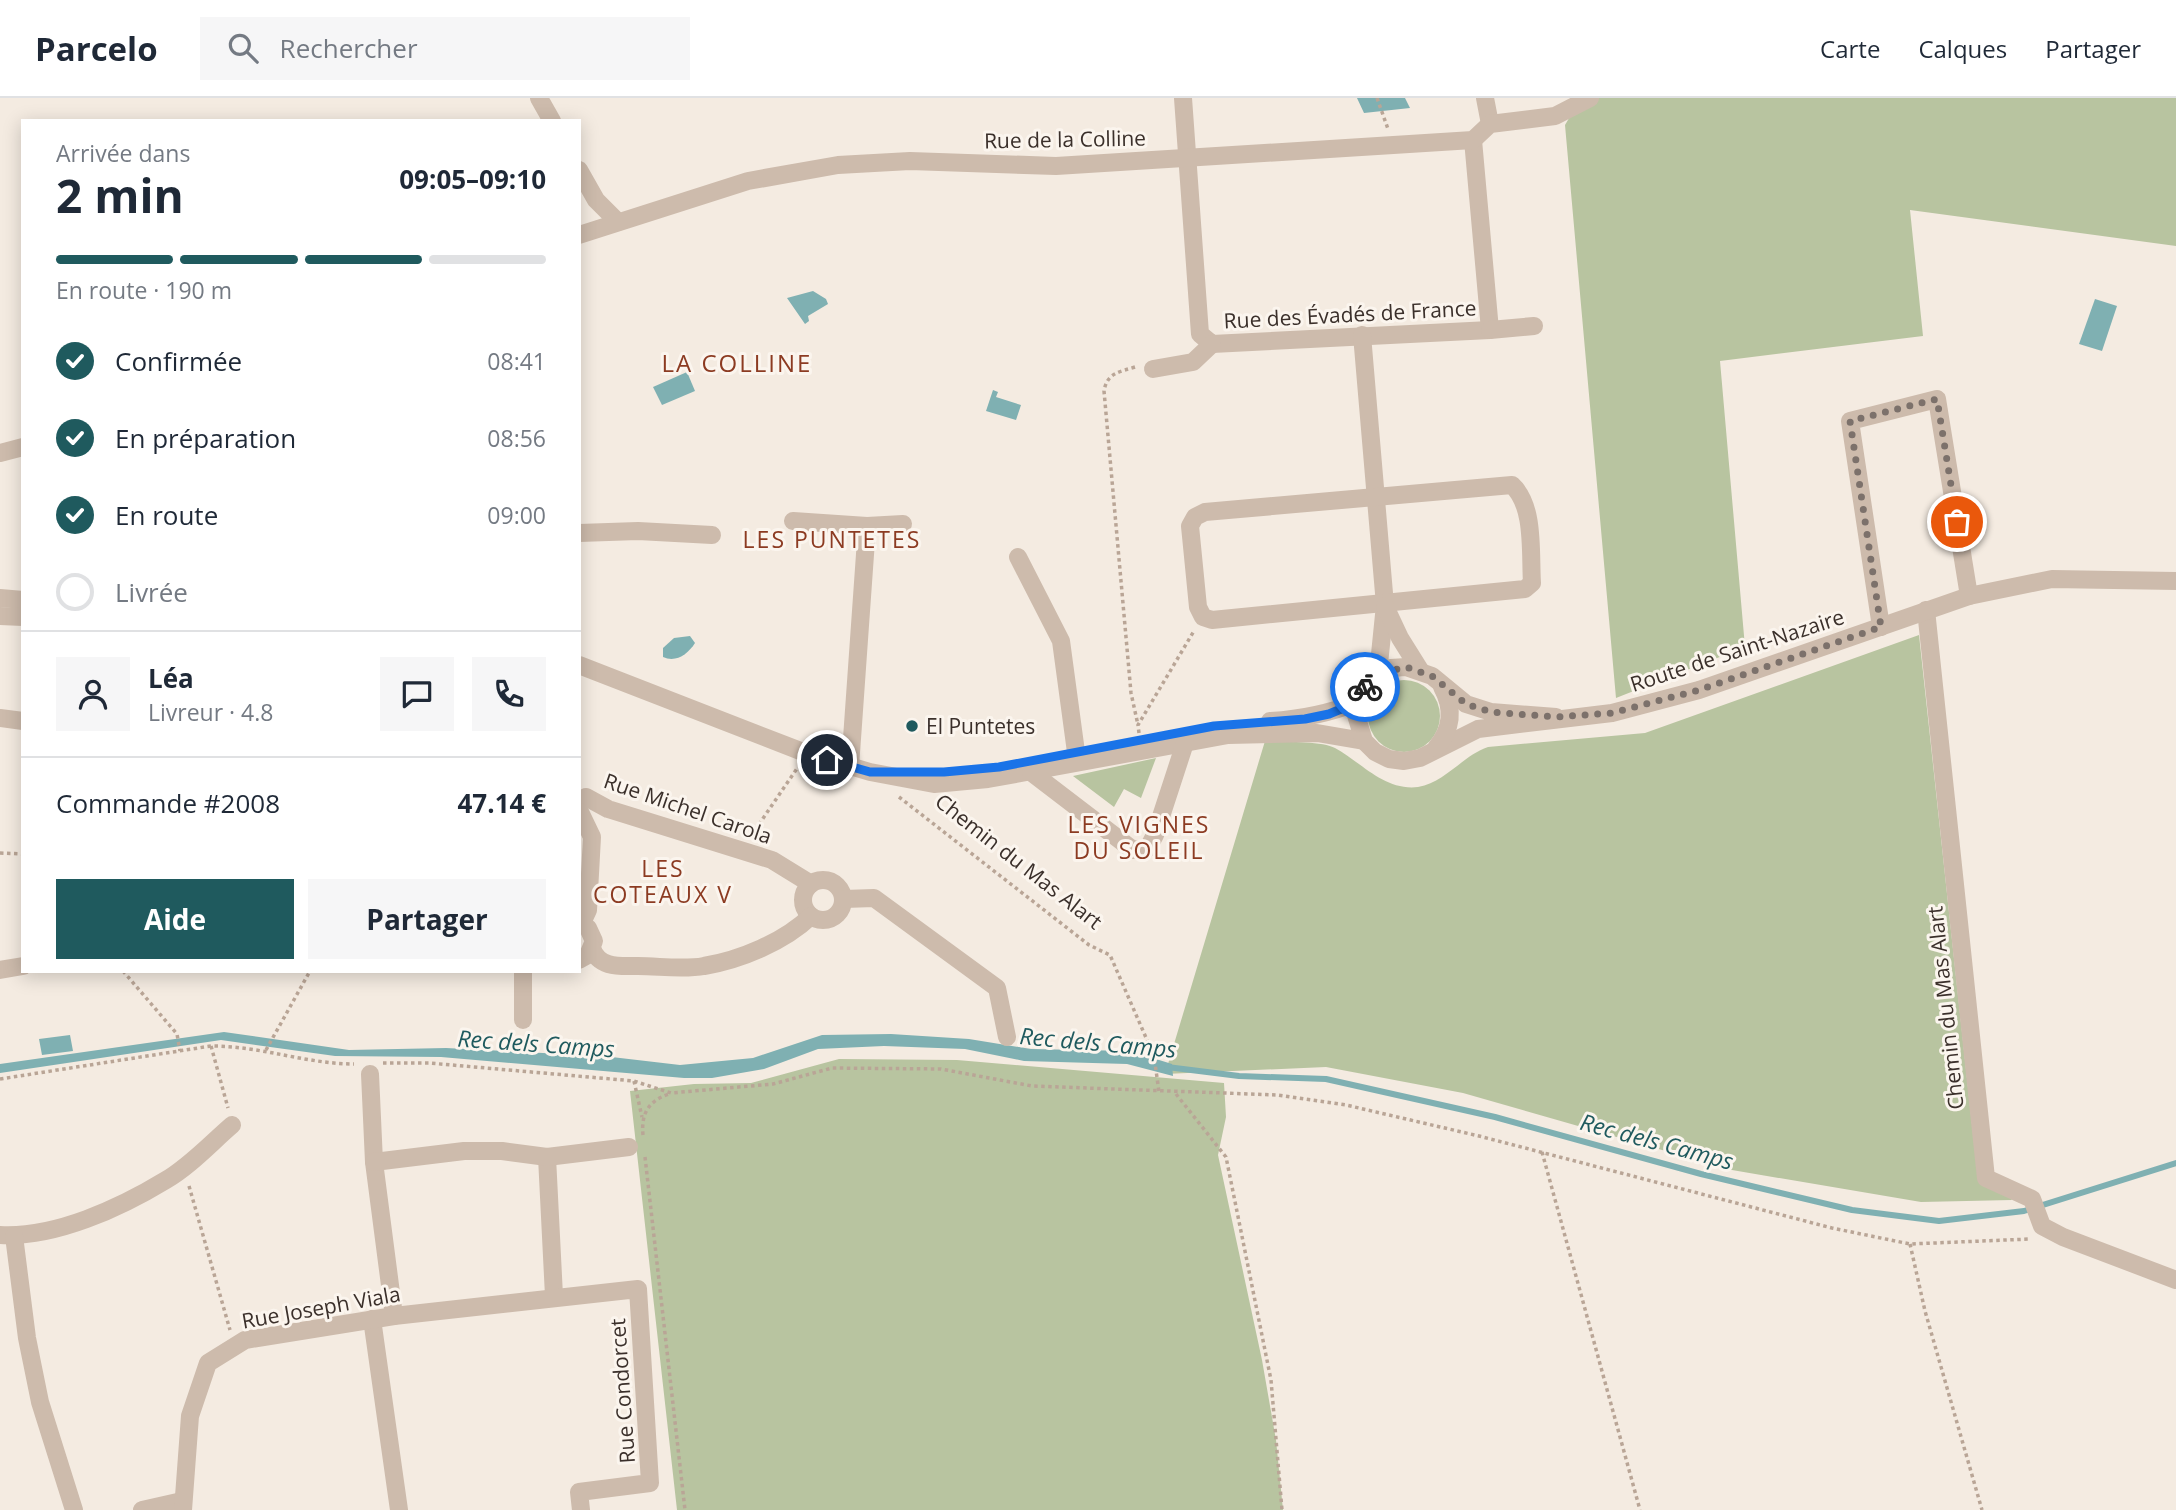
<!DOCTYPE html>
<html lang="fr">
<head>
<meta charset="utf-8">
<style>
	:root { --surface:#fff; --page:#f6f6f7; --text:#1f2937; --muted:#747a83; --line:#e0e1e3; --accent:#1f5a5e }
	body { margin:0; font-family:"Open Sans",sans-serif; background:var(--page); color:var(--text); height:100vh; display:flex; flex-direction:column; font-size:26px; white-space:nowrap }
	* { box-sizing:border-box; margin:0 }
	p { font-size:23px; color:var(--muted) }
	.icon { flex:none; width:38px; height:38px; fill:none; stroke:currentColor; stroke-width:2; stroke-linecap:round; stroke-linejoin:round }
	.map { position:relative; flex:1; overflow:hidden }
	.sheet { position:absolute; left:21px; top:21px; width:560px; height:854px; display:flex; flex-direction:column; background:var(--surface); border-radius:0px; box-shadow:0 4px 18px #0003 }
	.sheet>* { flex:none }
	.pin { position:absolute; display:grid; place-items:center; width:60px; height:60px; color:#fff; margin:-30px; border:4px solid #fff; border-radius:50%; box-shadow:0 2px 7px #0007 }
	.courier { position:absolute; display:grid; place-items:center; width:70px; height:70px; margin:-35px; border:5px solid #1a73e8; border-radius:50%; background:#fff; color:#222; box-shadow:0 2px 9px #0007 }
	.summary em { font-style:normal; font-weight:700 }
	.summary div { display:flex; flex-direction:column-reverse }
	.summary { display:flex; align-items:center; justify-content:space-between; height:119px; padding:0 35px }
	h1 { font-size:46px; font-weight:700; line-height:52px }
	.bar { display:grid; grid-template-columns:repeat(4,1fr); gap:10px 7px; align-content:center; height:84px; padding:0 35px }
	.bar i { height:9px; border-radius:5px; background:var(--line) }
	.bar .on { background:var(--accent) }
	.bar p { grid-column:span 4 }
	.line { display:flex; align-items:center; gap:18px; padding:0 35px; border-top:2px solid var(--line) }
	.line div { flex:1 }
	.round { display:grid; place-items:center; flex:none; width:74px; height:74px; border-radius:0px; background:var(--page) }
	ol { padding:0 35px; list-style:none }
	li { display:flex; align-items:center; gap:21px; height:77px }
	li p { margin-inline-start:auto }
	li .icon { padding:7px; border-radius:50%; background:var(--accent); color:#fff; stroke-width:4 }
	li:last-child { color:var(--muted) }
	li i { width:38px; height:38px; border:4px solid var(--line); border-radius:50% }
	.primary-button { display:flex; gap:14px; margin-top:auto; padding:14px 35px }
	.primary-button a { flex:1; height:80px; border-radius:0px; background:var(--accent); color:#fff; font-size:28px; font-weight:700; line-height:80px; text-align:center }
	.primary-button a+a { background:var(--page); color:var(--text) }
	header { display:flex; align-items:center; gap:42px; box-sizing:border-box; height:98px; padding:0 35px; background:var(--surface); border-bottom:2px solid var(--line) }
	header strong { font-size:33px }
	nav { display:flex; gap:38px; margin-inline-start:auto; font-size:24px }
	.search { width:490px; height:63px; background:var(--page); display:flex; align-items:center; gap:18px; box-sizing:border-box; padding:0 24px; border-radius:0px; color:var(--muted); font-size:26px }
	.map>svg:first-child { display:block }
</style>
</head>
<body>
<header>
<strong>Parcelo</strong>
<div class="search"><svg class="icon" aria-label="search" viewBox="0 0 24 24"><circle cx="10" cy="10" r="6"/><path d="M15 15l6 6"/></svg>Rechercher</div>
<nav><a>Carte</a><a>Calques</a><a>Partager</a></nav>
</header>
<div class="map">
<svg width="2176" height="1412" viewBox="0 0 2176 1412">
	<rect width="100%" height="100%" fill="#f4ebe1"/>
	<!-- green -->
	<g fill="#b8c4a0">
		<polygon points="1581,0 2176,0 2176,148 1910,112 1923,238 1720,263 1745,549 1616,600 1565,27"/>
		<path d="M1919,537L1974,1045L2012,1102L1921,1104L1732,1072L1463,995L1326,969L1165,976L1265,643C1282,644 1323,643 1335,650C1361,664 1384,693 1418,689C1446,684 1462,658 1488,649L1645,635Z"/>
		<circle cx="1404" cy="618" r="36"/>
		<polygon points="1156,660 1141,700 1124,691 1114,709 1073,678"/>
		<polygon points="839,961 957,962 1224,985 1226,1019 1218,1057 1262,1262 1276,1342 1283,1412 677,1412 630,993 694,986 751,985"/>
	</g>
	<!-- water -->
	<g fill="#7fb0b2">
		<polygon points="1357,0 1405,0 1410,10 1364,15"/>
		<polygon points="813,193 826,201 828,206 808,218 809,223 805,226 787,200"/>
		<polygon points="2095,201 2117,208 2102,253 2079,246"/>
		<polygon points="687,274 695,293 662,307 653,289"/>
		<polygon points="993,292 998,294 996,299 1021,307 1016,322 986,313"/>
		<path d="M690,538L695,545C688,556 676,565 663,559V550L674,540Z"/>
		<polygon points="224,934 349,952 446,950 603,958 680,967 753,960 822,937 891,936 969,941 1031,951 1130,953 1172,966 1173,978 1127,966 1024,963 965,951 884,948 818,951 764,971 712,980 684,980 441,959 335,958 221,942 0,975 0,966"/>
		<polygon points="70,937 73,953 42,957 39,941"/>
	</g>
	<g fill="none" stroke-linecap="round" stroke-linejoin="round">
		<!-- stream -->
		<polyline stroke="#7fb0b2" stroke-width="6" points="1167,969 1239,978 1326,981 1495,1019 1701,1076 1852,1112 1939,1123 2024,1113 2176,1065"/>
		<!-- path -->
		<g stroke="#b9a596" stroke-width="3.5" stroke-dasharray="3.5 3.5" stroke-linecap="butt">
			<polyline points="1377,0 1388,31"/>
			<path d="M1135,269C1119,274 1107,275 1104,293L1131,595L1138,627"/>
			<polyline points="1139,635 1138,627 1194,533"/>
			<polyline points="899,699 1089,847 1110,857 1154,958 1159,994"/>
			<polyline points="751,738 798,669"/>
			<polyline points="0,755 23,756"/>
			<polyline points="123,873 177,936 180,953"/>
			<polyline points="211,948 228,1010"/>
			<polyline points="266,952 310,873"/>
			<polyline points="383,965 429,965 634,983 671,995 773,986 832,970 941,971 1032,988 1278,997 1346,1007 1479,1038 1832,1130 1910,1146 2030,1141"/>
			<path d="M0,981L211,948C262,948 306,966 354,966"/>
			<polyline points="634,983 642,1019"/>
			<polyline points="1176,996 1226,1059 1271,1282 1282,1412"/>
			<path d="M643,1037C641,1016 648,1003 669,996"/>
			<polyline points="1542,1054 1640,1412"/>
			<polyline points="645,1059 685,1412"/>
			<polyline points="189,1088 230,1232"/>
			<polyline points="1910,1146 1925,1213 1982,1412"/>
		</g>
		<!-- minor -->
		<g stroke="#cdbbac" stroke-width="18">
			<polyline points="539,0 552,23"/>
			<polyline points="1183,0 1200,236 1212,246 1490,232 1473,42"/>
			<polyline points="1485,0 1490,26"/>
			<polyline points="579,72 596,102 618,124"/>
			<polyline points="579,137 748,83 838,67 910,63 1056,68 1473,42 1490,26 1555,18 1590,0"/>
			<polyline points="1490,232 1534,228"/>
			<polyline points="1362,237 1385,507 1378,576"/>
			<polyline points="1153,271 1193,264 1212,246"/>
			<polyline points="0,355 23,349"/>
			<path d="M1512,387C1535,408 1530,455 1532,485L1525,491L1212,522L1203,519L1198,509L1190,428L1195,419L1205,414Z"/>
			<polyline points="793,423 867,428 850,669"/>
			<polyline points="867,428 903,426"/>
			<polyline points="579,435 638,433 712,437"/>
			<polyline points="1018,459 1061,543 1076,654"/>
			<polyline points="0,500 23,502"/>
			<polyline points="1385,508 1400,540 1420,572"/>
			<polyline points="1926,512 1986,1080 2032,1101 2042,1128 2063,1139 2176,1182"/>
			<polyline points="0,518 23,519"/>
			<polyline points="1881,529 1850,323 1937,301 1969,498"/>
			<polyline points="579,567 803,654 870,674 934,686 988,681 1228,637 1317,635 1364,643"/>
			<polyline points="1556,619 1491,614 1466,606 1432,578 1406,569 1391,570 1369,584 1358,604 1356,617 1364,643 1375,654 1389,661 1404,663 1420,660 1478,631 1612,615 1699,592 1969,498 2052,481 2176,483"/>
			<polyline points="0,620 23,623"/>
			<path d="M1270,623C1302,621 1328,616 1358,604"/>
			<path d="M1436,650C1452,631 1454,611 1442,589"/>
			<polyline points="1031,674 1133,752 1148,750 1155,737 1185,645"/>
			<polyline points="586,699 608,711 772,762 811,786"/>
			<polyline points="580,714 592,739 588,812 582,825"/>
			<circle cx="823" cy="802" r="20"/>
			<polyline points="844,801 874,800 997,890 1007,939"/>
			<polyline points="579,825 588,830 594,843 588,857 579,862"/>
			<path d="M592,850C599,871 621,868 638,868C659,868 683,872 704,868C740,862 784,844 811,818"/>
			<polyline points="0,872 23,868"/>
			<polyline points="523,873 523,922"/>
			<polyline points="370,976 374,1064 394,1218"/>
			<polyline points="547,1059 554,1198"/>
			<polyline points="374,1064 464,1053 502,1053 547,1059 629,1049"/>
			<path d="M0,1137C55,1140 120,1110 166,1082C190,1068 211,1045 232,1027"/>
			<polyline points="14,1138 27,1240 40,1304 74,1412"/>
			<polyline points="372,1221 399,1412"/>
			<polyline points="142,1412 182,1403"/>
			<polyline points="183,1412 190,1318 208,1265 245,1242 394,1218 638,1191 650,1385 579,1394 581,1412"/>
		</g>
	</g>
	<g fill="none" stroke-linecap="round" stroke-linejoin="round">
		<!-- done -->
		<polyline stroke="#7c716b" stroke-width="7" stroke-dasharray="0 12.6" points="1365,589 1378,576 1406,569 1432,578 1466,606 1491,614 1556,619 1612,615 1699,592 1881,529 1850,323 1937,301 1957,424"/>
		<!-- route -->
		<polyline stroke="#1a73e8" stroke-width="9" points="827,662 870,674 944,674 999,669 1214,628 1305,621 1329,616 1358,604 1365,589"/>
	</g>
	<!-- markers -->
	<circle fill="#1f5a5e" stroke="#fbf5ee" stroke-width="2.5" cx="912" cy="628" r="7"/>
	<g text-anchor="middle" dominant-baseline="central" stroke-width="6" stroke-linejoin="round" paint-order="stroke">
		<!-- street labels -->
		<g font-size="21" fill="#3b302b" stroke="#fbf5ee">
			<text transform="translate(1065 41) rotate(-1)">Rue de la Colline</text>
			<text transform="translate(1350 216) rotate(-3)">Rue des Évadés de France</text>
			<text transform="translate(1737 552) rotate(-18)">Route de Saint-Nazaire</text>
			<text transform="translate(688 710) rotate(19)">Rue Michel Carola</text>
			<text transform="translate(1019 763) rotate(38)">Chemin du Mas Alart</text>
			<text transform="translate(1945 910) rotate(-96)">Chemin du Mas Alart</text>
			<text transform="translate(321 1209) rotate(-10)">Rue Joseph Viala</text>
			<text transform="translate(622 1293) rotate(-94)">Rue Condorcet</text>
		</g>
		<!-- poi labels -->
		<g font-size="21" fill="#3b302b" stroke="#fbf5ee" text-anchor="start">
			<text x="926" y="628">El Puntetes</text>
		</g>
		<!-- neighbourhood labels -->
		<g font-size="23" letter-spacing="2" fill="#8c3b22" stroke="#fbf5ee">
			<text x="832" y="441">LES PUNTETES</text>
			<text x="1139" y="726">LES VIGNES<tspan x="1139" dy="26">DU SOLEIL</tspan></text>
			<text x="663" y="770">LES<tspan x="663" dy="26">COTEAUX V</tspan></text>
		</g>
		<!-- water labels -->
		<g font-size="23" font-style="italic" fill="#1f5a5e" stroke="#fbf5ee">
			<text transform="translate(1098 944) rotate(5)">Rec dels Camps</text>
			<text transform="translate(536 945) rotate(4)">Rec dels Camps</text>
			<text transform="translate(1657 1043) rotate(15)">Rec dels Camps</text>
		</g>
		<!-- quarter labels -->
		<g font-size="24" letter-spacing="2" fill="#8c3b22" stroke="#fbf5ee">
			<text x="737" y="264">LA COLLINE</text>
		</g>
	</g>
</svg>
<div class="pin" style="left:1957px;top:424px;background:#ea580c"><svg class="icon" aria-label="bag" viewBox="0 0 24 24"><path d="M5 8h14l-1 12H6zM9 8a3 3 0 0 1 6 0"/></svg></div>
<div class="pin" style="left:827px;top:662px;background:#1f2937"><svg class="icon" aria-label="home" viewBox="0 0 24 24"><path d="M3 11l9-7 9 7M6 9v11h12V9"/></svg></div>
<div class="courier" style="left:1365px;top:589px"><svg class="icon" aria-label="bike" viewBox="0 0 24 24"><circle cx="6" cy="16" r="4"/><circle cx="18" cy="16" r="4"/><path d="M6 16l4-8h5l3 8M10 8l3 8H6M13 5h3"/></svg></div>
<section class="sheet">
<div class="summary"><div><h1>2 min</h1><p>Arrivée dans</p></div><em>09:05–09:10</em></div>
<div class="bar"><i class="on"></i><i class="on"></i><i class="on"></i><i></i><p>En route · 190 m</p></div>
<ol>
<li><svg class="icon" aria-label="check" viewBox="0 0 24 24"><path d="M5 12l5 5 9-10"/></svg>Confirmée<p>08:41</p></li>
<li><svg class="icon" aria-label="check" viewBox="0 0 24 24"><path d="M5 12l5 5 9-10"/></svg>En préparation<p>08:56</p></li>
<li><svg class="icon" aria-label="check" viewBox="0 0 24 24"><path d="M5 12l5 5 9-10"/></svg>En route<p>09:00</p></li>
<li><i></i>Livrée</li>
</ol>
<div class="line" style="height:126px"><a class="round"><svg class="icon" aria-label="person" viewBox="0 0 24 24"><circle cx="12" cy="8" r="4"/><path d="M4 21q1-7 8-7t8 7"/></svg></a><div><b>Léa</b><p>Livreur · 4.8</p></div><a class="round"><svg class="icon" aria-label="chat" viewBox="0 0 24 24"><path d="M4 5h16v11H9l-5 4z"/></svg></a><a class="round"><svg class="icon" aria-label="phone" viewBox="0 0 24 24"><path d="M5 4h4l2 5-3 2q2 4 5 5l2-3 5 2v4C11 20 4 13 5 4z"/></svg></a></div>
<div class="line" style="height:91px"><div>Commande #2008</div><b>47.14 €</b></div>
<div class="primary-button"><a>Aide</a><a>Partager</a></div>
</section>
</div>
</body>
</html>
